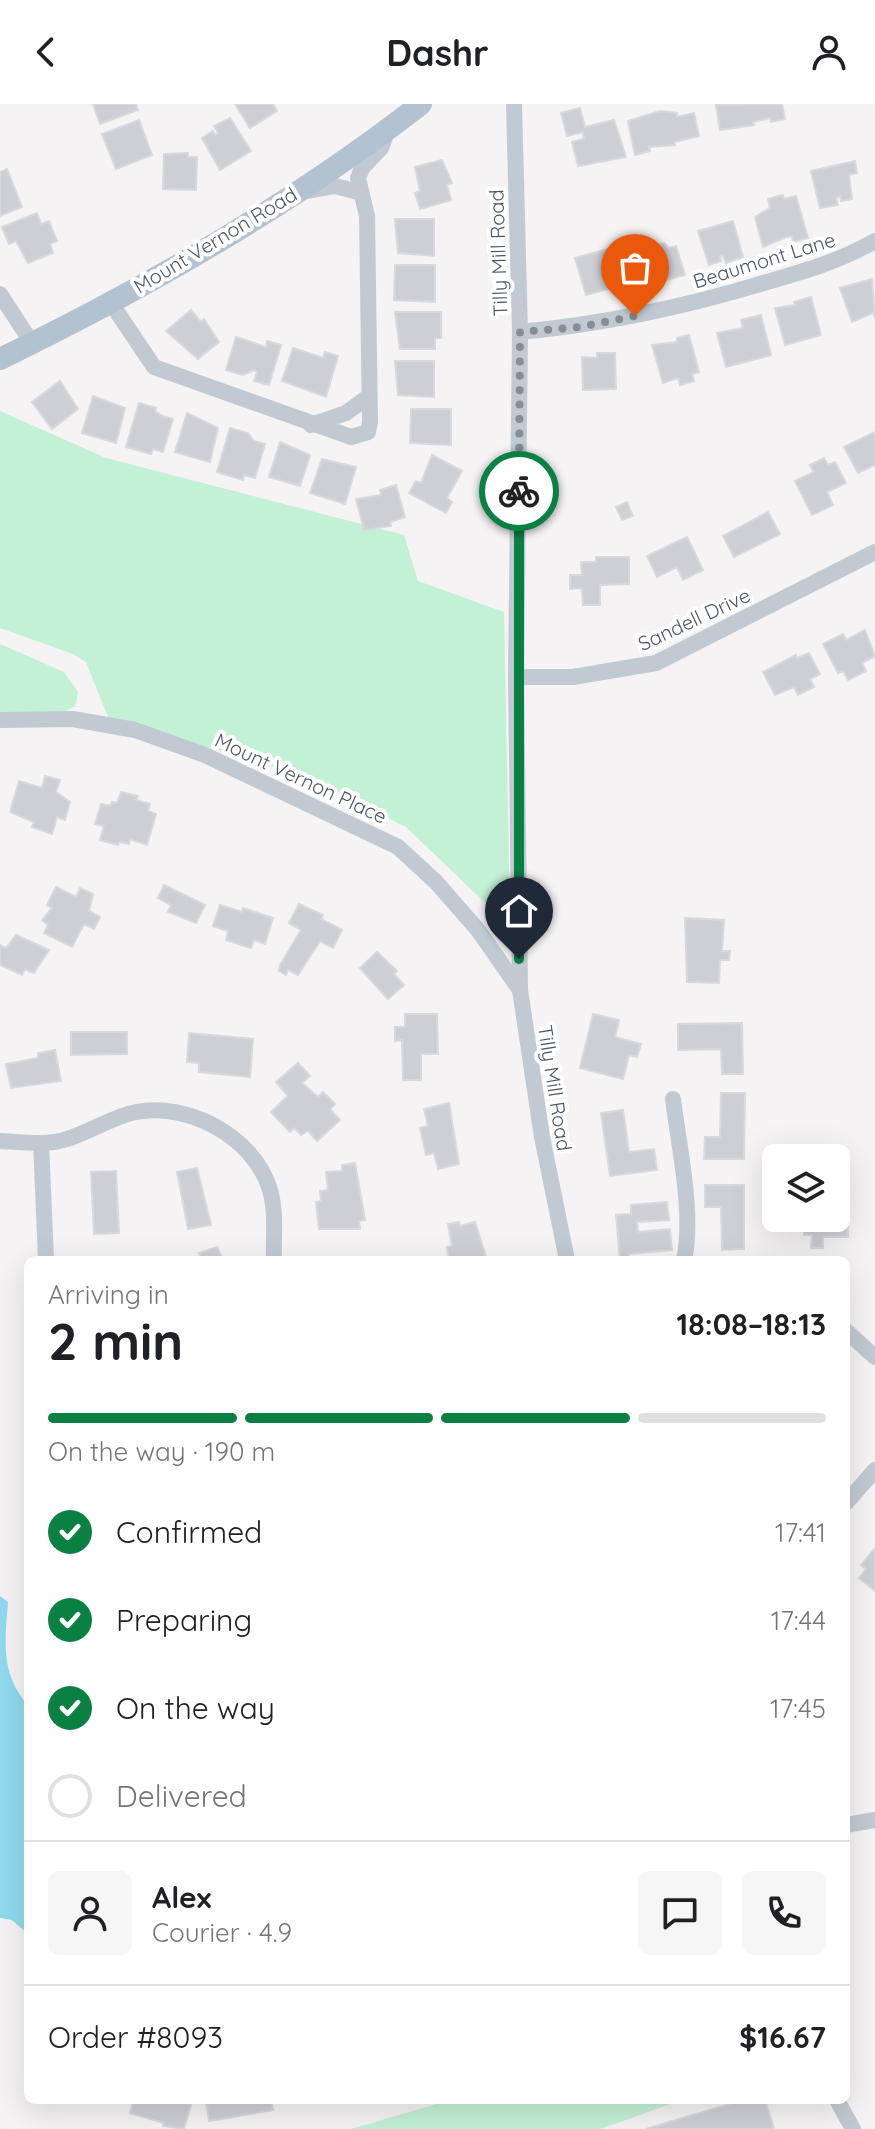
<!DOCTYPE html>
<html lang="en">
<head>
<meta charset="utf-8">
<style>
	:root { --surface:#fff; --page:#f6f6f6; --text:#202124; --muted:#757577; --line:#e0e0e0; --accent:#0b8043 }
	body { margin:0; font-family:Quicksand,sans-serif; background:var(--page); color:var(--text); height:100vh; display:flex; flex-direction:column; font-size:30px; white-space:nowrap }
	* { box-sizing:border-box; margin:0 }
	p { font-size:26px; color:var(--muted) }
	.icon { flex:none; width:44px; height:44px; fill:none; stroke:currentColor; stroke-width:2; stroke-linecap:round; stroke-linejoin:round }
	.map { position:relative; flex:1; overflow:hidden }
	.drawer { position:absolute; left:24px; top:1152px; width:826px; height:848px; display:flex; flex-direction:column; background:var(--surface); border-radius:12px; box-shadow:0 8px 32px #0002 }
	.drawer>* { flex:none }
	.fabs { position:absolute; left:762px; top:1040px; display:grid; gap:16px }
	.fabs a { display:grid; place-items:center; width:88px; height:88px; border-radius:12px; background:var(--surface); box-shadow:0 8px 32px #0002; font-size:40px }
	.pin { position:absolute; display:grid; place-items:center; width:68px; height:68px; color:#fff; margin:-82px -34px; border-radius:50% 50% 50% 0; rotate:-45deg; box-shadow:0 0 8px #0007 }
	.pin .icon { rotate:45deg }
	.courier { position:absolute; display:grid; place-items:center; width:80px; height:80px; margin:-40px; border:6px solid #0b8043; border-radius:50%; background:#fff; color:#222; box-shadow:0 2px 10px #0007 }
	.head em { font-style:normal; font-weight:700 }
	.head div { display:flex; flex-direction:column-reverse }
	.head { display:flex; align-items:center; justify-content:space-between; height:136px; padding:0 24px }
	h1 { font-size:52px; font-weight:700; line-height:60px }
	.bar { display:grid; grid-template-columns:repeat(4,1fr); gap:12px 8px; align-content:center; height:96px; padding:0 24px }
	.bar i { height:10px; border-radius:6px; background:var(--line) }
	.bar .selected { background:var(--accent) }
	.bar p { grid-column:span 4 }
	.line { display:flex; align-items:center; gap:20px; padding:0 24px; border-top:2px solid var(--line) }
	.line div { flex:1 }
	.round { display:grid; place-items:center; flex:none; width:84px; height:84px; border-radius:12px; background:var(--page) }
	ol { padding:0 24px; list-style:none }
	li { display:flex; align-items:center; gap:24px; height:88px }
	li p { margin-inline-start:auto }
	li .icon { padding:8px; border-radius:50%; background:var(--accent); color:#fff; stroke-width:4 }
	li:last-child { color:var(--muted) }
	li i { width:44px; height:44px; border:4px solid var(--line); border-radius:50% }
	header { display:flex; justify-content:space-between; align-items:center; height:104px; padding:0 24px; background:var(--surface); font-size:36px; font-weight:700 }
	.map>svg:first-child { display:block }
</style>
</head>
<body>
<header><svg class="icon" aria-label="back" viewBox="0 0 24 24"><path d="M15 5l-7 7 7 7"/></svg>Dashr<svg class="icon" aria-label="person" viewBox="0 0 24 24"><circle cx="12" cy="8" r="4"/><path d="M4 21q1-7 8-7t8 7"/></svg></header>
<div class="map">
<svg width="875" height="2025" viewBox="0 0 875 2025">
	<rect width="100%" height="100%" fill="#f5f3f3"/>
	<!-- green -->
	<g fill="#c3f1d5">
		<polygon points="0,307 106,354 404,431 418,477 504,508 510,811 500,813 406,723 299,671 108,613 86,558 73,550 0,524"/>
		<polygon points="0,540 64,568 78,588 75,602 64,608 0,610"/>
		<polygon points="450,1996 682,1996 600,2025 351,2025"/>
	</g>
	<!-- water -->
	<path fill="#90daee" d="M0,1492L8,1498C5,1536 0,1570 28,1601V1830L12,1816L0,1814Z"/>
	<!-- building -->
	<g fill="#cdcfd5" stroke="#d7d9de" stroke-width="2">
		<polygon points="93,0 136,0 138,6 100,20"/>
		<polygon points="235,0 273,0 277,7 250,24"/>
		<polygon points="782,0 785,15 771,18 770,14 753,18 754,21 720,26 716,1"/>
		<polygon points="580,4 585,23 614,16 626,53 578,62 572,38 584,35 583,28 567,32 561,9"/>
		<polygon points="660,7 677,9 677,13 694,9 699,32 674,38 675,41 649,43 650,47 635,51 628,17"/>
		<polygon points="230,14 251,47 220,66 202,34 213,27 215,31 218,29 214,22"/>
		<polygon points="139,16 152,51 116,65 102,30"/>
		<polygon points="188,49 188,53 197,53 196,86 163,85 164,50"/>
		<polygon points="442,56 452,79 447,81 451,96 420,105 415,89 420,87 415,63"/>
		<polygon points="855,57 857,69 849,71 852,95 841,97 840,92 836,94 838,101 820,104 811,67"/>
		<polygon points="7,65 22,103 0,112 0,68"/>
		<polygon points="783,91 784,95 796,92 808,134 793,138 792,132 786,133 763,143 755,113 770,104 768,95"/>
		<polygon points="37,109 41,120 49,117 57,137 50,140 53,149 28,159 16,137 9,140 2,123"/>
		<polygon points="395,115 434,115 434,152 398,149"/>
		<polygon points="733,117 743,153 726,159 723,151 720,152 721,157 709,161 698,127"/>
		<polygon points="664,139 669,144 676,142 685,171 667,176 666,172 658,175 657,171 652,172 655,181 641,184 630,145 643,141 645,147"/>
		<polygon points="611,144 622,181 586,191 575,154"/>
		<polygon points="395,161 435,161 435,198 394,196"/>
		<polygon points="872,175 875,214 873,209 852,218 840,184"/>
		<polygon points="811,193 821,231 785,241 775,204 795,201 794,198"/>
		<polygon points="191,206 201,218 204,215 219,238 198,255 166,227"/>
		<polygon points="395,208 441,208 441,234 435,234 435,245 400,245"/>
		<polygon points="761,211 771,251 726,263 717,229 743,224 741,216"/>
		<polygon points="689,231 699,268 692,270 694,277 680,281 678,274 663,279 652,241 677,238 677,234"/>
		<polygon points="236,233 266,243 267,237 281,241 269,281 254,277 257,268 254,266 243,271 226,266"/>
		<polygon points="293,244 323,254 325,248 338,252 326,293 282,277"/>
		<polygon points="597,249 615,249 616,285 583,286 582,253 597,254"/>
		<polygon points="395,257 434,257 434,293 398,291"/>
		<polygon points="60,277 78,305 52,325 32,298"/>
		<polygon points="93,292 125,304 116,339 82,329"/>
		<polygon points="139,299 156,304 155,307 162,312 173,315 163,348 153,345 151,350 126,343"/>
		<polygon points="411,305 451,305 451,341 410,339"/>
		<polygon points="187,309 218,324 210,358 175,348"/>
		<polygon points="230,324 248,329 254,337 265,340 255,374 244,371 243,376 217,368"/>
		<polygon points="875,328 875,361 858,369 844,343"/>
		<polygon points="280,338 310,351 300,382 269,373"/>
		<polygon points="432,351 462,367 447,394 452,398 446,409 409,389 416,377 421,379"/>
		<polygon points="824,354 828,361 835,358 846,379 827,388 833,401 812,411 795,377 814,368 810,361"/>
		<polygon points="322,355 356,363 345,400 310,389"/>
		<polygon points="396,381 405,413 390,418 391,422 364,426 356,395 381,391 380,386"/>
		<polygon points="627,398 633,412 622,416 616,403"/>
		<polygon points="768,408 780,430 734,453 723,432"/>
		<polygon points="687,433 703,466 683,476 677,463 657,473 647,452"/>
		<polygon points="596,453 629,453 629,480 600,481 600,501 583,501 582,484 570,485 570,471 582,471 581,458 596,458"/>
		<polygon points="865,526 875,552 862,559 866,567 848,576 843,567 838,569 823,540 843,530 846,536"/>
		<polygon points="809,549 820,570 810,575 814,583 798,591 794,583 775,591 763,568 796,551 797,554"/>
		<polygon points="45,672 60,676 56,688 70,698 65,716 57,713 52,730 32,723 34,718 10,708 19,677 42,684"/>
		<polygon points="121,688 138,692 136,696 150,700 148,707 156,710 147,741 130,735 129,740 119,738 118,741 100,736 104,722 95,720 101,700 110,702 112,698 117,699"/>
		<polygon points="164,781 205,801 196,819 168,808 171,801 158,794"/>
		<polygon points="56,783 76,793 80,784 93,790 89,807 100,813 94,825 84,820 72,843 44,829 48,821 42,816 52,804 47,801"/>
		<polygon points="299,800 323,811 321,815 342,826 333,844 320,837 298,871 288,866 286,871 279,867 280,861 301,826 289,819"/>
		<polygon points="220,801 242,808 243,804 273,814 265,840 254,836 251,844 226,836 228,827 213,822"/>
		<polygon points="685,814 724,816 722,847 730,847 729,856 720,856 719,879 687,878"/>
		<polygon points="16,831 49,846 34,869 25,865 22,871 0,861 0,841 6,844"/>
		<polygon points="377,848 397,867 394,870 404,881 388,895 360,864"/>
		<polygon points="405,910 437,910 438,950 421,950 421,976 403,976 402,936 395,937 395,923 405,923"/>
		<polygon points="593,910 619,916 615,933 641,940 637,953 629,951 623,975 580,964"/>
		<polygon points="742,919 743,970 722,970 721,945 678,946 678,920"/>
		<polygon points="71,928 127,928 127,950 71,951"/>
		<polygon points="189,929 253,935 250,973 199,968 199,959 187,958"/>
		<polygon points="55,946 61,977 11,984 6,960 38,954 38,949"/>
		<polygon points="298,959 310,972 302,979 318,993 323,988 335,1000 330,1005 340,1016 317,1037 308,1027 301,1031 294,1024 290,1028 271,1008 288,992 276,978"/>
		<polygon points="721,989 745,989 744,1055 704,1055 705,1033 720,1033"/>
		<polygon points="449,999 459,1060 438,1065 434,1049 426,1051 420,1024 428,1022 424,1005"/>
		<polygon points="623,1006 629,1048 654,1045 657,1066 610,1072 601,1009"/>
		<polygon points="355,1059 365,1116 359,1117 360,1125 319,1125 316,1098 321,1097 320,1087 328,1086 326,1068 342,1067 342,1061"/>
		<polygon points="197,1064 211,1121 188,1125 177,1068"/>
		<polygon points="116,1067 119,1129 94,1130 91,1068"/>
		<polygon points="705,1081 744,1081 744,1145 722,1146 721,1103 705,1103"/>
		<polygon points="836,1092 849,1092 848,1133 823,1133 823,1144 811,1144 812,1131 804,1131 804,1114 836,1114"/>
		<polygon points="667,1098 669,1116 637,1118 638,1128 670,1125 672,1146 629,1150 629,1156 620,1156 616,1111 631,1110 631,1101"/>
		<polygon points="459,1118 460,1122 475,1118 487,1156 449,1156 447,1143 452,1142 448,1120"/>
		<polygon points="217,1143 223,1156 202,1156 199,1149"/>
		<polygon points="875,1444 875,1487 859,1474 866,1465 861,1461"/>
		<polygon points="134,1996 174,1996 191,2001 184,2025 163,2022 164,2019 130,2009"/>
		<polygon points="206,1996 271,1996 273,2006 209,2017"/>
		<polygon points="743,1996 765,1996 774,2025 646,2025"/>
	</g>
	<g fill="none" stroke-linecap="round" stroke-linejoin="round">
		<!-- minor -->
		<g stroke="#c1cad2" stroke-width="16">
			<polyline points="514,0 520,228 516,573 520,886 542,1033 567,1156"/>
			<polyline points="302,88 335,82 358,88"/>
			<polyline points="0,190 32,239"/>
			<polyline points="111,199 154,263 351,333 368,328 370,318 367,112 358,74 362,64 381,44 388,26"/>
			<path d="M520,228C605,220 685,203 767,178C805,167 840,157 875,137"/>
			<polyline points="311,321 346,309 368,293"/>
			<polyline points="516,573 573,573 656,559 875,448"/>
			<polyline points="0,616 73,615 135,626 205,651 398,743 436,778 478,826 520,886"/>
			<path d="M673,995C679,1044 694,1109 684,1156"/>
			<path d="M0,1037C22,1038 46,1042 67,1035C90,1028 112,1013 136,1008C188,998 252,1032 269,1083C277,1106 273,1132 274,1156"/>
			<polyline points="41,1039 46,1156"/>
			<polyline points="846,1227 875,1253"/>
			<polyline points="846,1399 875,1366"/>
			<polyline points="846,1721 875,1716"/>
			<polyline points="837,1996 853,2025"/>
		</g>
		<!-- major -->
		<path stroke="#b3c2d1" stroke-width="22" d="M0,255C146,184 293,100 421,0"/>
	</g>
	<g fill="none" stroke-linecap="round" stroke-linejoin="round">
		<!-- done -->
		<polyline stroke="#868d94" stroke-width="8" stroke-dasharray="0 14.4" points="519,387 520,228 580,223 635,212"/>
		<!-- route -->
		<polyline stroke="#0b8043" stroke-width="10" points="519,387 519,855"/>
	</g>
	<g text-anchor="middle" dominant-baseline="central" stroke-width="8" stroke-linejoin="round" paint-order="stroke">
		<!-- street labels -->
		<g font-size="20" fill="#4a5661" stroke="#fff">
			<text transform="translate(215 136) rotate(-31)">Mount Vernon Road</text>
			<text transform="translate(498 149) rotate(-92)">Tilly Mill Road</text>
			<text transform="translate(764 156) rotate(-17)">Beaumont Lane</text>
			<text transform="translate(694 515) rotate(-25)">Sandell Drive</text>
			<text transform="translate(301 674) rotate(25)">Mount Vernon Place</text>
			<text transform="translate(555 984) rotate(81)">Tilly Mill Road</text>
		</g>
	</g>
</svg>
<div class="fabs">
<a><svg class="icon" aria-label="layers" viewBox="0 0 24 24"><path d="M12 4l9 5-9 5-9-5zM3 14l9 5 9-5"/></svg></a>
</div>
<div class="pin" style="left:635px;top:212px;background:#ea580c"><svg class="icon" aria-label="bag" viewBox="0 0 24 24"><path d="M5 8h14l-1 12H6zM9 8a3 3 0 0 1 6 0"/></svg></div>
<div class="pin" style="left:519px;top:855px;background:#1f2937"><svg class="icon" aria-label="home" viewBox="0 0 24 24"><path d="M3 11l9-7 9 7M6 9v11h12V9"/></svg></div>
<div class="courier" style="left:519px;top:387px"><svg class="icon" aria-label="bike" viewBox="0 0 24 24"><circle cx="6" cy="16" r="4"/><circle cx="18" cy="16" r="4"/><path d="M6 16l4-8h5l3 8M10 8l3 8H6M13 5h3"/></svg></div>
<section class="drawer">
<div class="head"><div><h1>2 min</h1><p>Arriving in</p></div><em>18:08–18:13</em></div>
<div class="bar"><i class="selected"></i><i class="selected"></i><i class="selected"></i><i></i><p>On the way · 190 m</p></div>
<ol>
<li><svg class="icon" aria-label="check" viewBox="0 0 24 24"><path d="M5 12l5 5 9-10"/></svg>Confirmed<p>17:41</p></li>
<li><svg class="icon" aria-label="check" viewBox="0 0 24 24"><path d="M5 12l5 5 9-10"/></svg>Preparing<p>17:44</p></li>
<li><svg class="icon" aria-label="check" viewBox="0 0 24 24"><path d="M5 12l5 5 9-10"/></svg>On the way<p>17:45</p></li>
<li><i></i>Delivered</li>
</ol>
<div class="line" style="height:144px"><a class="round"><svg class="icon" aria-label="person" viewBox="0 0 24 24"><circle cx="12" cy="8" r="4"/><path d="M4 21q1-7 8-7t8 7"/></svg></a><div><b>Alex</b><p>Courier · 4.9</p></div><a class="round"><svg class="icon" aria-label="chat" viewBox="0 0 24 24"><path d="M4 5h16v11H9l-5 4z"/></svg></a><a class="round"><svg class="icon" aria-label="phone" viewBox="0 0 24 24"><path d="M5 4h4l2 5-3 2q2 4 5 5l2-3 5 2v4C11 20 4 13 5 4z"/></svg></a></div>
<div class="line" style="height:104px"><div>Order #8093</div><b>$16.67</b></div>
</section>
</div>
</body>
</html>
